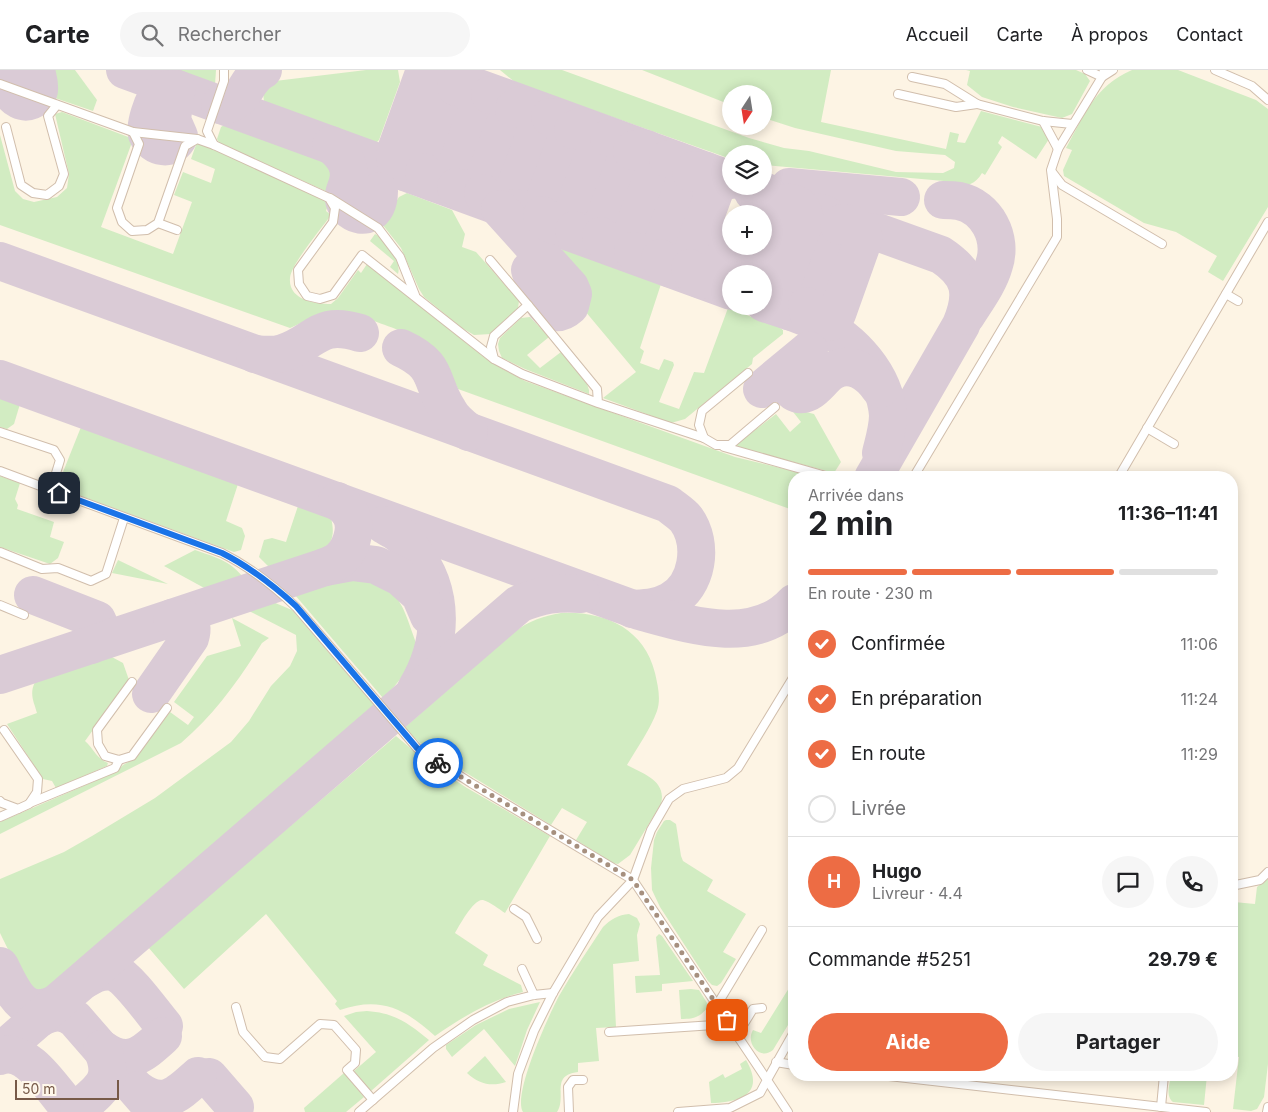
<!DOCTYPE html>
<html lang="fr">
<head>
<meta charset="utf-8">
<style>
	:root { --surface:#fff; --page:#f6f6f6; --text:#202124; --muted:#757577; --line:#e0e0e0; --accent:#ed6c44 }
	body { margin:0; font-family:Inter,sans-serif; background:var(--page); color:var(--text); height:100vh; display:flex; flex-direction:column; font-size:19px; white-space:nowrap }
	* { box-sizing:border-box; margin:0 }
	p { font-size:16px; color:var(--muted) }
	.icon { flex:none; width:28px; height:28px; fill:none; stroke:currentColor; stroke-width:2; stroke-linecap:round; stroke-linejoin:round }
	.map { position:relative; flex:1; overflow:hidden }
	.side { position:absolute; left:788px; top:401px; width:450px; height:610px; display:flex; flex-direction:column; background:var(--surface); border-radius:20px; box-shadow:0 2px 12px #0003 }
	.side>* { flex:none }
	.needle { width:32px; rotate:192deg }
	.tools { position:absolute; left:722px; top:15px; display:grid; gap:10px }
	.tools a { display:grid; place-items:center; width:50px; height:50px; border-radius:50%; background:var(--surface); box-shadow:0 2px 12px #0003; font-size:25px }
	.scale { position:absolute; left:15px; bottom:12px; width:104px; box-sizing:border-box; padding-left:5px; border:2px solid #775a48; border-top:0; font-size:14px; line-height:18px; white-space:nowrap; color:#775a48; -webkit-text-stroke:4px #fff8eb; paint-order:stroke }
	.pin { position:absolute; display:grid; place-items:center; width:42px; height:42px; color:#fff; margin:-21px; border-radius:10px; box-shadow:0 2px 8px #0006 }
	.courier { position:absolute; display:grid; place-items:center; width:50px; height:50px; margin:-25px; border:4px solid #1a73e8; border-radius:50%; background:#fff; color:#222; box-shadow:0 1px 6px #0007 }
	.head em { font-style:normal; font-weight:700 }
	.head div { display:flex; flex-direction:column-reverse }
	.head { display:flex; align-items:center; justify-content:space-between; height:85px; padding:0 20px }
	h1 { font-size:32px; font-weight:700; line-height:38px }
	.bar { display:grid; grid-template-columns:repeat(4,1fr); gap:8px 5px; align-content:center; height:60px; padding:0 20px }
	.bar i { height:6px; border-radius:4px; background:var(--line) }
	.bar .active { background:var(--accent) }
	.bar p { grid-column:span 4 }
	.line { display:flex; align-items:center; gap:12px; padding:0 20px; border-top:1px solid var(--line) }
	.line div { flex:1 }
	.round { display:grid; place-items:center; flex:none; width:52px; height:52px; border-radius:26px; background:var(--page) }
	ol { padding:0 20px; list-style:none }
	li { display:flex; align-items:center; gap:15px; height:55px }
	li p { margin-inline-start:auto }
	li .icon { padding:5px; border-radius:50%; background:var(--accent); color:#fff; stroke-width:4 }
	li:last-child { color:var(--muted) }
	li i { width:28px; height:28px; border:2px solid var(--line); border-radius:50% }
	.primary-button { display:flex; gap:10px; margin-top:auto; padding:10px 20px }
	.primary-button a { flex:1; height:58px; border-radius:30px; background:var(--accent); color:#fff; font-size:20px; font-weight:700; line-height:58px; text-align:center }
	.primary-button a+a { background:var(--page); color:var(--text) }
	header { display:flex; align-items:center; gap:30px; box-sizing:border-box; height:70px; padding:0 25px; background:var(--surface); border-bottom:1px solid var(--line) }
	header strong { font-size:24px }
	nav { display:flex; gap:28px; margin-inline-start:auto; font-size:18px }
	.search { width:350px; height:45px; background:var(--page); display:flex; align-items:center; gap:12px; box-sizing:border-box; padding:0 18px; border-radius:28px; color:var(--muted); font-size:19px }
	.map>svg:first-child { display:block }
</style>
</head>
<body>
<header>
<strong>Carte</strong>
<div class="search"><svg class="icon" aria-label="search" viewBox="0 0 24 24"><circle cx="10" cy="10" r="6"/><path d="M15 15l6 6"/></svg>Rechercher</div>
<nav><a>Accueil</a><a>Carte</a><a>À propos</a><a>Contact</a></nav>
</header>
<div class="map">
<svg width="1268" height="1042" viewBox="0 0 1268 1042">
	<rect width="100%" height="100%" fill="#fdf4e4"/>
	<!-- green -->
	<g fill="#d2ecc2">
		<polygon points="47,0 75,0 97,30 93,41 55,28"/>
		<polygon points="172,0 216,0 215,15"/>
		<path d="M366,0H398L400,12L379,70L374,75L265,35C261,23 265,17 275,11Z"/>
		<path d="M500,0H562L749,68L784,78L809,81L896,102L943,103L954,98L955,92L945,85L896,81L795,58L764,48V24H731V35L642,0H831L821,52L946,79L950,62L959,64L957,72L965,73L981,41L1042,57L1049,69L1036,89L1002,66L998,73L1002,77L985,105L982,103C974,118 959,117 944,116V111L764,95V84H731V89L516,13Z"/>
		<polygon points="966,0 1076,0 1085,4 1090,11 1072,44 1062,48 1013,37 982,27 967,15 970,1"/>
		<path d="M1132,0H1178L1256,30L1268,39V137L1223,211L1208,202L1217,186L1176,162L1144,153L1064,106L1063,100L1072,80L1066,78C1085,44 1094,17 1132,0Z"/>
		<path d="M62,42L131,68V75L101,157L173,184L192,132L174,125L183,102L211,113L215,99L191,89L197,72L329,132L326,141L331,145C322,158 291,194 290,208C288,230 315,234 331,234L338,228L358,200L361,203L367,194L485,288L501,298L525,311L735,387L789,400L810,407L794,408V438L790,439L458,319C451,306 445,290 434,279C420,266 349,239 330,243C316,245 302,253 290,258L0,155V65L15,121L23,129L34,132L57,127L67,118L69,104L55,44Z"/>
		<polygon points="224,55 330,94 334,97 330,123 219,73 217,69 221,57"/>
		<polygon points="407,123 452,140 465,164 462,177 476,182 519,231 518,238 491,264 474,265 462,258 424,227 419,219 401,178 382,154 399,127"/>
		<path d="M375,164C386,170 402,191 398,204L390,197L394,191L370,171Z"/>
		<path d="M568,178L661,214L640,278L644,281L640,293L659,300L664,289L673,292L674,295L659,332L679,339L694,302L704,303L728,238L779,257L783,260V264L753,288L752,294L685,349L671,353L603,328L636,302L585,241C589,235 590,231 587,225L559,191V182L562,179Z"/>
		<polygon points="530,247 549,267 527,285 540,298 561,282 587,314 589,320 589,324 525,299 502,288 499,281 498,274 500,268 521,248"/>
		<polygon points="0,327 20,334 14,354 7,359 0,357"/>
		<polygon points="790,338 814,344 841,392 834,403 734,376 776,344 790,362 801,352"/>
		<polygon points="81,357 238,414 226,451 242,458 245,466 241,480 234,482 67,421 70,406 63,402"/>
		<polygon points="0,406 20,413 15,429 18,435 17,439 54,452 50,467 64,472 58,488 50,494 0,477"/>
		<path d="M298,436L331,448C338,476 324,481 301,489C290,492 280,495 270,498L259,487L264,470L272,468L286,472Z"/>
		<path d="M195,480C215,487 229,490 243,507L208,520L164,496Z"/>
		<polygon points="118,490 168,514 112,503"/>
		<path d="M353,509C401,514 402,535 417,575C413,595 398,614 383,628L295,525L334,511Z"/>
		<path d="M273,532L292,540L375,636L47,919C38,922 30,921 24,912L0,863V809L64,782L92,766L155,728L231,672L249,651L271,616L290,596L297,581L296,565L247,540Z"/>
		<path d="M561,543C604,541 644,558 655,603C658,616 661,629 657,641C650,660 637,678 627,695C644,704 667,711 661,734L630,785L618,794L613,793L576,770L587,752L562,738L551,755L432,682L420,673L404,658L514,562C529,551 543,546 561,543Z"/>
		<path d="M232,548L269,568L262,573C239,610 214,645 181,673L0,764V752L116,702L123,695L136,688L170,642L188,655L194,647L174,632L207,586L241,576Z"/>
		<path d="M110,586L123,593L129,610L85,671C93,678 97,689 108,693L107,696L56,718L52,711L43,709L7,654L37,643C34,632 29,624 35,612Z"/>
		<path d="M396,666L427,692L467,718L550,766L505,843C499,839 490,832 483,830C474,828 459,856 455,863L488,885L483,895L521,915L523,922C491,930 462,947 435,966C405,939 381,926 340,940L335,934L337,931L266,844L184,919L148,877Z"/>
		<polygon points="666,750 670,750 676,754 681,786 683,791 713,810 707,821 746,844 723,882 736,889 721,913 717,916 712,915 708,911 660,837 652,820 651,798 654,770 657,762 664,751"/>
		<polygon points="1268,808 1268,994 1264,1027 1257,1039 1251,1041 1233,1039 1239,987 1231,986 1231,822 1235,821 1234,832 1255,834 1257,817"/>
		<path d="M629,844L637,848L640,854L637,865L639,891L613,894L616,957L596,958L599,991L578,993V1002C550,1005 567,1027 557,1042H523C512,1025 549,945 559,926C572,903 588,880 603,857C611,849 618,845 629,844Z"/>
		<polygon points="659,864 662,866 693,911 662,914 662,921 636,923 635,906 660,905 656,867"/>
		<path d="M794,910V945L773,980C760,991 745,973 753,960L761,963Z"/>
		<path d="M691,919L699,920L709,936C700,947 695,949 681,949L679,920Z"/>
		<polygon points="540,932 527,960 515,996 484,959 452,987 446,979 446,975 476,955 509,939"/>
		<path d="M367,941C395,943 408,953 429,970L371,1021L354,1001L376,982L344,946L356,942Z"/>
		<path d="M485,986L506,1012C491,1017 479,1014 467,1003Z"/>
		<path d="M746,990C766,1024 740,1032 711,1033L709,1012L723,1004L725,1008L742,999L740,994Z"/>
		<polygon points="344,1003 364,1027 346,1042 305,1042 304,1038"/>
		<path d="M1171,1005H1207L1204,1035L1173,1032C1165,1025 1170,1014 1171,1005Z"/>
	</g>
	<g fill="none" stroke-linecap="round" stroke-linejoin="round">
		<!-- taxiway -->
		<g stroke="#dacbd6" stroke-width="38">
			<path d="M11,0C0,31 34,42 39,20C40,13 37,6 36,0"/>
			<polyline points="125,0 731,221"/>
			<polyline points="451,0 458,8 470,15 731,110"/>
			<polyline points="421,13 429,3 441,4 450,12 451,18 424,94 416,101 405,102 396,94 395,83 425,0"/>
			<path d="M220,35C247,35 243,10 263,0"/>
			<path d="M173,41L172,50L179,66C173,82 153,78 147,64C144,57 153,29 159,24C164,19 171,19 177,19"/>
			<path d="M331,75C344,85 353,98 347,115C345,121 342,126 345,133C351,146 369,150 376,136C378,132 379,126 379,121"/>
			<path d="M424,102C430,116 444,117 453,105L479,35C482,23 475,16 464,14L456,17"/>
			<path d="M749,116L941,185C971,205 974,223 961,255L873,408"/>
			<path d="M456,117C464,126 475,126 482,116L510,40C508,30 500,25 490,25"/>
			<polyline points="789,117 901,127"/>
			<polyline points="753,122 765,122 774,131 774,142 764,170"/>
			<path d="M483,123C489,137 504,138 512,126L538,56V45C532,37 523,32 514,39"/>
			<path d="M943,130C948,130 954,130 959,131C987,137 1003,168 994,195C989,213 976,230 966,246"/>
			<path d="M515,138C523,148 534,147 542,137L569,61C567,51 560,47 550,47"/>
			<path d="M500,139L570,217L573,224L570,236C546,258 536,216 530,200"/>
			<path d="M542,145L547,152C556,158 564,156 571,148L598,72C596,60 583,53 573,60"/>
			<path d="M574,160C582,169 593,168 601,159L628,83C626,73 619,68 609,68"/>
			<path d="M601,166C606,181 621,179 630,169L657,93L656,87L646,79H635L632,81"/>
			<path d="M633,181C641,191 652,190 660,180L687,104C685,94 678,89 668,89"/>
			<path d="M660,188C665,202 681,202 689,191L715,120V109L706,101L694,100L691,103"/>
			<path d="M0,191L668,434C674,439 682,444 686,449C704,474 698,516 670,531C657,538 646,538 632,539"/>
			<path d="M690,198C695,213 710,213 719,202L731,168"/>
			<polyline points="752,204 762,176"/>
			<path d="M778,229C783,244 798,246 808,234L835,158C833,146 824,142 813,143L809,145"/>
			<path d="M764,232L770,231L778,224L804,153C806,140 798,131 785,133"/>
			<path d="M764,233C782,239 801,244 818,253C853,270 885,305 888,345C888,358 884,371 881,383"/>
			<path d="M807,236L809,245L818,252H829L837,244L864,168C862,157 853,153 842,153L839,156"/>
			<path d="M401,278C440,296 429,310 448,340C453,350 461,356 469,362"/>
			<path d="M255,284C265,285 274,286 283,283C317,272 317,250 360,263"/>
			<path d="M0,309L639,541C687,554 754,577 794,533"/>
			<path d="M762,319L809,280L786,302L785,309C788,320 797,328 809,322C818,317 824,306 833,301C851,290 870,304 880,319"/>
			<path d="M384,455C389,458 396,461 400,465C405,469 409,475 412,480C446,522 443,574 416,619"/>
			<polyline points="325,497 352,492 376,495 400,507 420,525 429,546"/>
			<polyline points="33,525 97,550 101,559 100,568 91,575"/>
			<path d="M0,605L325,497C328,496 332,494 336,492C350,483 360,457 349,442C347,438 341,434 337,431"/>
			<path d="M151,624L190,568C195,552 187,548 172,548"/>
			<path d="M0,896C13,922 23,950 57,933"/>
			<path d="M86,909C95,903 105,899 116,903C129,909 153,943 164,956"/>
			<path d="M40,948C53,941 63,940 75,949L156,1042"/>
			<path d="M102,979C129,998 143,984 163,966"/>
			<path d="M0,982L519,534C541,525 557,522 581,524"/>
			<path d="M0,986C27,976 53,1020 69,1038"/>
			<polyline points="209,1007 235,1037"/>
			<path d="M138,1020C164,1039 178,1024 198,1006"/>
			<path d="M79,1038C101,1019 116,1010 102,979"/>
		</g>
		<defs>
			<g id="lane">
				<polyline points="1087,0 1102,7 1113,0"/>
				<polyline points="1215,0 1252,16 1268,30"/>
				<polyline points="912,7 945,14 977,34 1043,51 1072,54"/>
				<polyline points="0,14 133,62 139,74 117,138 122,152 132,161 147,160 158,153 185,76 197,69 214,75 329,128 335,138 333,152 298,200 299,214 307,226 320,229 333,225 362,185 494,289"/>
				<polyline points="898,24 956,37 977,34"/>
				<polyline points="1043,51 1058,79"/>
				<polyline points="6,57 21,115 33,123 47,125 59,116 64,104 48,46 57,35"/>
				<polyline points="133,62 197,69"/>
				<polyline points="214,75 207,61 224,11 224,0"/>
				<polyline points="1052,102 1062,115 1162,174"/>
				<polyline points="330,128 378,158 400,187 415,225"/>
				<polyline points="158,153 177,160"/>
				<polyline points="490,190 528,235"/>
				<polyline points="1226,224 1238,231"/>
				<polyline points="748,303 702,341 699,355 704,368 716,375 730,375 775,337"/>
				<polyline points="598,333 522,304 494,289 491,277 494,266 528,235 597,319 598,333 704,368"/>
				<polyline points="1147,358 1174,374"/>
				<path d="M0,362L54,380L60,390L53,413L59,423L222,483C248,496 274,516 296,537L417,678L471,713L633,810L598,847L553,923L534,961L518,1004L513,1042"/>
				<polyline points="724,377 833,408"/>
				<polyline points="0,401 59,423"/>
				<polyline points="913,408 1057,167 1057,149 1051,100 1058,79 1102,7 1104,0"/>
				<polyline points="1118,408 1268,152"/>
				<polyline points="0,482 42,499 58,498 91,511 106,504 124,448"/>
				<polyline points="0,535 24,545"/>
				<polyline points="132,612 97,660 98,674 105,686 119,690 132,686 167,638"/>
				<polyline points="0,731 2,733 18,739 29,734 37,722 38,709 4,660"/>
				<polyline points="30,733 115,698 119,690"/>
				<polyline points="0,747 18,739"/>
				<polyline points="1231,816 1260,810 1268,802"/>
				<polyline points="514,839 526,847 537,869"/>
				<polyline points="522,899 534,925"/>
				<polyline points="717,935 762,860"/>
				<polyline points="236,937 243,962 265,987 280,989 320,954 334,955 356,980 355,993 347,1000 373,1030"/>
				<polyline points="609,962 729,954"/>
				<polyline points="737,965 753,939 762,938"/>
				<polyline points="776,992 794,995"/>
				<polyline points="880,1005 1206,1042"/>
				<polyline points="1161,1037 1164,1005"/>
				<polyline points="359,1042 433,978 473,950 507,932 534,925 553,923"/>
				<polyline points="569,1042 568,1017 573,1010 583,1010"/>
				<polyline points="678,1042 730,1038 760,1023 767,1010 633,810 651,760 669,729 683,719 726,708 738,698 794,606"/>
				<polyline points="788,1042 767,1010 794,962"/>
				<polyline points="1267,1042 1268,1037"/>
			</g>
		</defs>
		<!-- lane casing -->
		<use href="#lane" stroke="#d1beac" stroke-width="10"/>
		<!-- lane -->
		<use href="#lane" stroke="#fff" stroke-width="8"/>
	</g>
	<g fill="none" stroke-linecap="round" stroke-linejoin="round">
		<!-- done -->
		<polyline stroke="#a6907f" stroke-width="5" stroke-dasharray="0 9" points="438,693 633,810 727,950"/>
		<!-- route -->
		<path stroke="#1a73e8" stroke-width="6" d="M59,423L222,483C248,496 274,516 296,536L417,678L438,693"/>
	</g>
</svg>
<div class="tools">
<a><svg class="needle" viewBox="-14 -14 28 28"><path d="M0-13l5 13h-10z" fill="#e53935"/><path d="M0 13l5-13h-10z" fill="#757577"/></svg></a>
<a><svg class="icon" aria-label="layers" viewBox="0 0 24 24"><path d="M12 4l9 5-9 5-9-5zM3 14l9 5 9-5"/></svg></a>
<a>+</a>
<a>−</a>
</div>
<div class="scale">50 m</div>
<div class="pin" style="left:727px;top:950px;background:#ea580c"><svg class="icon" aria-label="bag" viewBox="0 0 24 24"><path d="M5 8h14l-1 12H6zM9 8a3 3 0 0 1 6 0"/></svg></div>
<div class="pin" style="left:59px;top:423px;background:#1f2937"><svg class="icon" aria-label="home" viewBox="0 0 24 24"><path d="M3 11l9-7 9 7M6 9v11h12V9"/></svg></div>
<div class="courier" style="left:438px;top:693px"><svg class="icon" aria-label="bike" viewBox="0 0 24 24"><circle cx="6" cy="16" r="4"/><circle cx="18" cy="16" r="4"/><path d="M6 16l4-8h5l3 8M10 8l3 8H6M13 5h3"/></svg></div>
<section class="side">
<div class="head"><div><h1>2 min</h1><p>Arrivée dans</p></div><em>11:36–11:41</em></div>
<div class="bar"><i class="active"></i><i class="active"></i><i class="active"></i><i></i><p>En route · 230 m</p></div>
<ol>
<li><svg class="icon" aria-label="check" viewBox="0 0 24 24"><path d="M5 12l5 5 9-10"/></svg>Confirmée<p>11:06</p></li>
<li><svg class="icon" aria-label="check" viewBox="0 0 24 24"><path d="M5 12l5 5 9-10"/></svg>En préparation<p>11:24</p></li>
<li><svg class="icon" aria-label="check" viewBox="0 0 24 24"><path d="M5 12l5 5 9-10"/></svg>En route<p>11:29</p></li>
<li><i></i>Livrée</li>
</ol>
<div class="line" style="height:90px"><b class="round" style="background:var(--accent);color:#fff">H</b><div><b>Hugo</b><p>Livreur · 4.4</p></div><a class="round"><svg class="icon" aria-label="chat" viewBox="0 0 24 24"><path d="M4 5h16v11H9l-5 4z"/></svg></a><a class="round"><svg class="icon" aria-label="phone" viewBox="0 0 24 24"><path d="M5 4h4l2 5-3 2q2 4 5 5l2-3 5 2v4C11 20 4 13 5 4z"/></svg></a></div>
<div class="line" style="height:65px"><div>Commande #5251</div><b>29.79 €</b></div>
<div class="primary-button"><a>Aide</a><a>Partager</a></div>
</section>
</div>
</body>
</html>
